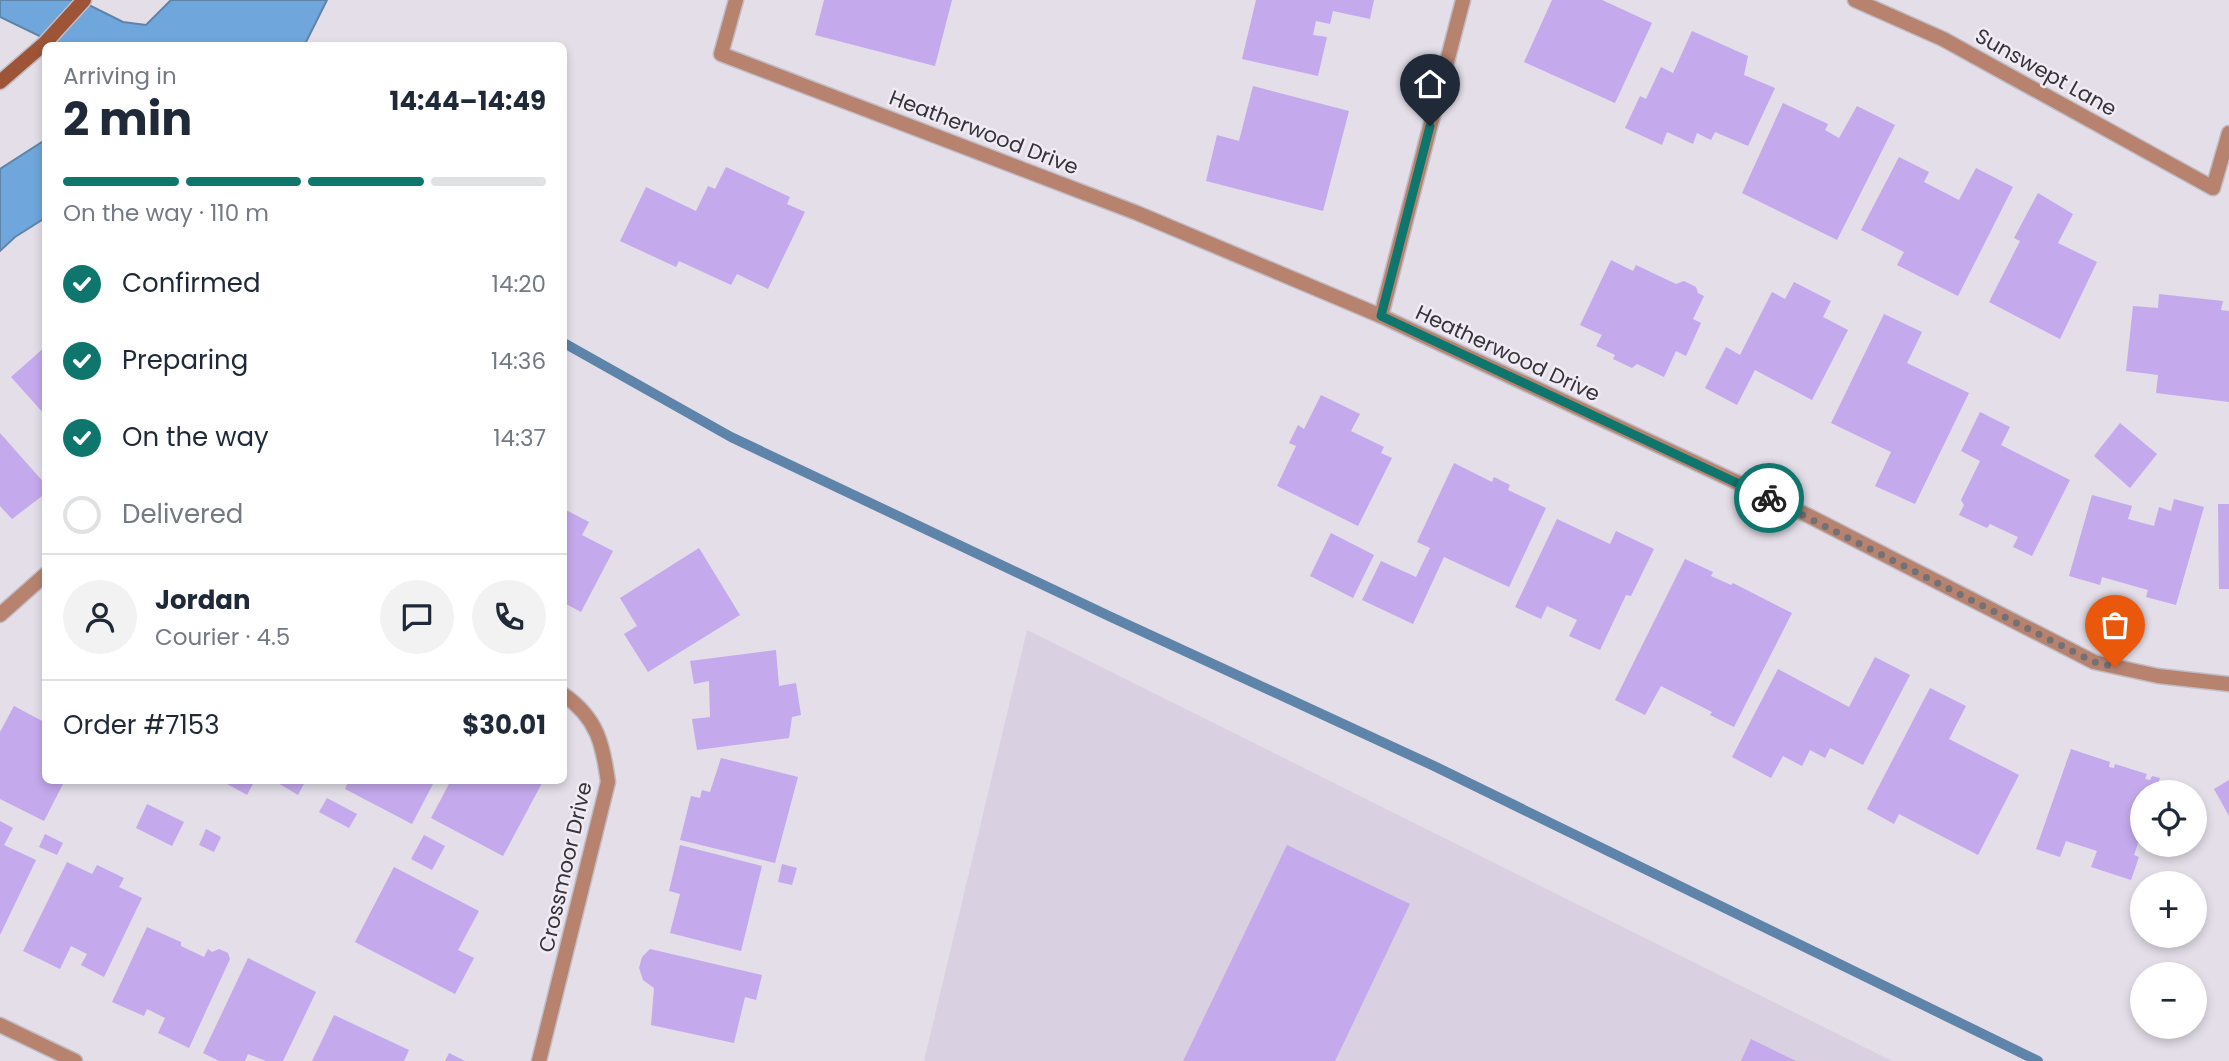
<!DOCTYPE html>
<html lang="en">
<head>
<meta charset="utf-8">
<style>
	:root { --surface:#fff; --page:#f2f2f3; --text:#1f2937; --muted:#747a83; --line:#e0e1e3; --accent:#0f766e }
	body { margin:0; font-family:Poppins,sans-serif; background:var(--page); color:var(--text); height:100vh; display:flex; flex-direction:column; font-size:26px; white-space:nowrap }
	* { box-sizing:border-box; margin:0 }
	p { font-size:23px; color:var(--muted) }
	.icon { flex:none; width:38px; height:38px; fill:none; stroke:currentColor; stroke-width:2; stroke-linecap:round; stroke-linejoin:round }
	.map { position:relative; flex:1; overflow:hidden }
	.details { position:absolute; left:42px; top:42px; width:525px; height:742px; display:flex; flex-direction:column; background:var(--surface); border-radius:10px; box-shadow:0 4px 10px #0003 }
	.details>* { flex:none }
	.buttons { position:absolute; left:2130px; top:780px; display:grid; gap:14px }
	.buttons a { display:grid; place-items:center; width:77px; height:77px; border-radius:50%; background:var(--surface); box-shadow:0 4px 10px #0003; font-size:35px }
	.pin { position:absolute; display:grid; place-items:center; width:60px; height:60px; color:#fff; margin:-72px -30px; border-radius:50% 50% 50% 0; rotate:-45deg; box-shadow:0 0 7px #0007 }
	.pin .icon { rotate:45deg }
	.courier { position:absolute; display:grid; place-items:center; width:70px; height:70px; margin:-35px; border:5px solid #0f766e; border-radius:50%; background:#fff; color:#222; box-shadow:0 2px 9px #0007 }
	.headline em { font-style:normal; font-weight:700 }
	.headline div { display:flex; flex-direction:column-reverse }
	.headline { display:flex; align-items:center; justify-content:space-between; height:119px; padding:0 21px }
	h1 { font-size:46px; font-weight:700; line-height:52px }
	.bar { display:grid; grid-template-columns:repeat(4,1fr); gap:10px 7px; align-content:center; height:84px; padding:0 21px }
	.bar i { height:9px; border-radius:5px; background:var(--line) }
	.bar .current { background:var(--accent) }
	.bar p { grid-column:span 4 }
	.line { display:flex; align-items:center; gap:18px; padding:0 21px; border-top:2px solid var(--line) }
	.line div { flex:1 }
	.round { display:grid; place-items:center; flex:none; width:74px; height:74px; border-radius:37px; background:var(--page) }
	ol { padding:0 21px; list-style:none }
	li { display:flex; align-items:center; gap:21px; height:77px }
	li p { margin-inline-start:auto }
	li .icon { padding:7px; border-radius:50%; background:var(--accent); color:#fff; stroke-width:4 }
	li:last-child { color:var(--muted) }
	li i { width:38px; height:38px; border:4px solid var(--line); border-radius:50% }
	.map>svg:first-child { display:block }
</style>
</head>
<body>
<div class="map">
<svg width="2229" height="1061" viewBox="0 0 2229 1061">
	<rect width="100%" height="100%" fill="#e3dee8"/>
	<!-- built -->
	<polygon fill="#d9d1e1" points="1027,630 1892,1061 924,1061"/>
	<!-- water -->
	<g fill="#6fa6db" stroke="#5e84aa" stroke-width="2">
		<polygon points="0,0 79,0 123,22 146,25 171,0 327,0 304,46 58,45 0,17"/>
		<polygon points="45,140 45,218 15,237 0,251 0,169"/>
	</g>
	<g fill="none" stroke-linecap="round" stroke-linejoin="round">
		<!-- stream -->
		<polyline stroke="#5e84aa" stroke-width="10" points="564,343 731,437 1111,617 1434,766 2038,1061"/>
	</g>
	<!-- building -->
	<g fill="#c4a9ec">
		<polygon points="824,0 952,0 935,66 815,35"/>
		<polygon points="1256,0 1374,0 1370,19 1333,11 1330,24 1316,21 1313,35 1327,37 1318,76 1242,59"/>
		<polygon points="1552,0 1602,0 1652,23 1615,103 1524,62"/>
		<polygon points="1692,31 1748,56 1744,75 1775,88 1748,146 1715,132 1711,140 1697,133 1693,144 1667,132 1662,145 1625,128 1640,96 1646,99 1661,67 1673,73"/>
		<polygon points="1253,86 1349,111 1323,211 1206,181 1217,135 1239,141"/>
		<polygon points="1783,103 1828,124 1825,130 1839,138 1857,106 1895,125 1837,240 1742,193"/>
		<polygon points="1899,157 1929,172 1924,182 1959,200 1976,168 2013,187 1958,296 1897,265 1904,252 1861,230"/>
		<polygon points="726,167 790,197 787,204 805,212 768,289 737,274 731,285 679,261 676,267 620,241 646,187 696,211 708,186 715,189"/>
		<polygon points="2038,193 2073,214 2058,243 2097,262 2060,339 1989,302 2020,241 2014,238"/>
		<polygon points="1611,260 1633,271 1636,265 1676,284 1684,281 1696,287 1698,293 1704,296 1693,319 1701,323 1686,356 1676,351 1664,377 1637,364 1632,368 1613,359 1615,355 1596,346 1602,335 1580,325"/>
		<polygon points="1794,282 1831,301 1823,317 1848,330 1812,400 1755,370 1737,405 1705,388 1726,347 1740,355 1772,292 1785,299"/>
		<polygon points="2159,294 2223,301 2221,310 2229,311 2229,402 2156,393 2158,375 2126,371 2133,306 2158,308"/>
		<polygon points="1884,314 1922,332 1907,363 1969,393 1915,504 1875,486 1891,452 1831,423"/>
		<polygon points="46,346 46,416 11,377"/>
		<polygon points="1321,395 1360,414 1351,431 1384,447 1381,453 1392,458 1358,526 1277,486 1296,446 1289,443 1298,425 1304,429"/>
		<polygon points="1980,412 2010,427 2001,445 2070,480 2032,556 2013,547 2018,537 1990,524 1987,528 1959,515 1964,505 1961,500 1980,461 1961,451"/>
		<polygon points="2120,423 2157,454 2130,488 2094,456"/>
		<polygon points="0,433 46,485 46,493 12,519 0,506"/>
		<polygon points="1454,463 1492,482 1494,477 1510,485 1508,490 1546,508 1509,587 1444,557 1413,624 1362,600 1381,561 1416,577 1430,548 1417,542"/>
		<polygon points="2092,495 2132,506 2128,519 2154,526 2159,507 2171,511 2174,499 2204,507 2176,605 2146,597 2148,590 2102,577 2100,585 2069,576"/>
		<polygon points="2218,504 2229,504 2229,589 2219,589"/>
		<polygon points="564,509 589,522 582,535 613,551 581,612 564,603"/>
		<polygon points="1557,519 1610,544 1616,531 1654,549 1631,596 1626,595 1600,650 1569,636 1577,620 1547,606 1541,619 1515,607"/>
		<polygon points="1331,533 1374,555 1353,598 1310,576"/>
		<polygon points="699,548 740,615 648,672 624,634 637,626 620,598"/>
		<polygon points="1685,559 1713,572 1711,576 1731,585 1733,583 1792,613 1734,727 1710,715 1712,712 1661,686 1645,715 1615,700"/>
		<polygon points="776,650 779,686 796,683 801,715 792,717 789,738 697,750 692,719 710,717 709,681 694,684 690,661"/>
		<polygon points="1875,657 1910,675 1863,765 1830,748 1825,758 1810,750 1802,766 1783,756 1771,778 1732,757 1778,669 1849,707"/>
		<polygon points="1930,688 1966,706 1949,739 2019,775 1978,855 1899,814 1894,824 1867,809"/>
		<polygon points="14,706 46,723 46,780 65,780 44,821 0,799 0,732"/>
		<polygon points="2071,749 2110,762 2109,767 2114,768 2115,764 2147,774 2145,779 2150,780 2152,776 2160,778 2155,793 2142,793 2142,831 2134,855 2139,857 2131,880 2091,867 2097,851 2066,841 2060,857 2036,849"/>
		<polygon points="721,758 798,777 775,863 680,840 691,796 700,798 702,790 710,792"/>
		<polygon points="220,780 255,780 247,795"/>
		<polygon points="273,780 306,780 298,795"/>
		<polygon points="349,780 435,780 412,824 345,789"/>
		<polygon points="451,780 537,780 542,783 503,856 431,818"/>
		<polygon points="2229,780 2229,816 2214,789"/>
		<polygon points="327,798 357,814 349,828 319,812"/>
		<polygon points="147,804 184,822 172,846 136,828"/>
		<polygon points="0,821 13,828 4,845 36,860 0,935"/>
		<polygon points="206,829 221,837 214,852 199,845"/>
		<polygon points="45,834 63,843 57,855 39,847"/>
		<polygon points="424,835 445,846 432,870 411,859"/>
		<polygon points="680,845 762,866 741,951 670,933 680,894 669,891"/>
		<polygon points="1287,845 1410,904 1335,1061 1183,1061"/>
		<polygon points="67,862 92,874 97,865 124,878 119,887 142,898 104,977 81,965 87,954 71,946 60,969 23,951"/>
		<polygon points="782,864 797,868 792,885 778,882"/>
		<polygon points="394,867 479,911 458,950 474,958 455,994 355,942"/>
		<polygon points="147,927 181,942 181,946 204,957 208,949 212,952 219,949 228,953 230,959 189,1048 158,1033 165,1018 147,1009 144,1016 112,1002"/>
		<polygon points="650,949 762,975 756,1000 745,997 734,1043 651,1025 654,988 643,980 639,968 642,957"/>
		<polygon points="248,958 316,992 283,1061 266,1061 248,1054 245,1061 219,1061 203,1053"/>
		<polygon points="334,1015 409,1050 404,1061 312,1061"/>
		<polygon points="1751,1039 1796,1061 1741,1061"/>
		<polygon points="449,1053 465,1061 445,1061"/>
	</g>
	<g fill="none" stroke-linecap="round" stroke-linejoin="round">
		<defs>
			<g id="street">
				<polyline points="736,0 721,54 1137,213 1381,316 1809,516 2094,662 2158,676 2229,684"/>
				<polyline points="1855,0 1943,39 2213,188 2229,133"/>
				<polyline points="1381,316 1463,0"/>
				<polyline points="0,615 46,574"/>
				<polyline points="0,1025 75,1061"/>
				<path d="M539,1061L608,782C603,744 597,718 564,695"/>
			</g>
			<polyline id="secondary" points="0,82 45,43 84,0"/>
		</defs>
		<!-- street casing -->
		<use href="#street" stroke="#c0bcc5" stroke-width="17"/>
		<!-- secondary casing -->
		<use href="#secondary" stroke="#c0bcc5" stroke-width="17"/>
		<!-- street -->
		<use href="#street" stroke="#b7836f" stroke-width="14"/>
		<!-- secondary -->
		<use href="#secondary" stroke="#9e5437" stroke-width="14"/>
	</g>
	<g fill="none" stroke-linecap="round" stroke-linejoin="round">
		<!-- done -->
		<polyline stroke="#737076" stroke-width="7" stroke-dasharray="0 12.6" points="1769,498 2094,662 2115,667"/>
		<!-- route -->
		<polyline stroke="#0f766e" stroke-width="9" points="1430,126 1381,316 1769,498"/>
	</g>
	<g text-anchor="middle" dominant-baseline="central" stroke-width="5" stroke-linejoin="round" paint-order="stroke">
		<!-- street labels -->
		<g font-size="21" fill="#363438" stroke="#f0ebf5">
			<text transform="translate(2046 72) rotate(29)">Sunswept Lane</text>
			<text transform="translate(984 132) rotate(21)">Heatherwood Drive</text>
			<text transform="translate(1508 353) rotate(25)">Heatherwood Drive</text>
			<text transform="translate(565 867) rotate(-77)">Crossmoor Drive</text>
		</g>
	</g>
</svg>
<div class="buttons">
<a><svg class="icon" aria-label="locate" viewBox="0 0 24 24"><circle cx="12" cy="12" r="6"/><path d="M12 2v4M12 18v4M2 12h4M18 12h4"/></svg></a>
<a>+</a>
<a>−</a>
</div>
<div class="pin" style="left:2115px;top:667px;background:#ea580c"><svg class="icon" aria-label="bag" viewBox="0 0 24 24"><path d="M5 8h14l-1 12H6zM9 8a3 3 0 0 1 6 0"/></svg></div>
<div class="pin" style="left:1430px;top:126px;background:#1f2937"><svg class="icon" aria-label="home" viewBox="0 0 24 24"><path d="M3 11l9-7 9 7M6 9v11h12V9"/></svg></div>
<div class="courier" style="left:1769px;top:498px"><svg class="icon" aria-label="bike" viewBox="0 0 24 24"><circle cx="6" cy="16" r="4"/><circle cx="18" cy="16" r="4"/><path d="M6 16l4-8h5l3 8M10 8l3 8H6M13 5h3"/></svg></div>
<section class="details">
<div class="headline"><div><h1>2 min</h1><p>Arriving in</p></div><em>14:44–14:49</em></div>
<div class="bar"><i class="current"></i><i class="current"></i><i class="current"></i><i></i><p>On the way · 110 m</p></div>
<ol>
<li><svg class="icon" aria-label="check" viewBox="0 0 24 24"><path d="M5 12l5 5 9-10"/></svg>Confirmed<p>14:20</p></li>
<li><svg class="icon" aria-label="check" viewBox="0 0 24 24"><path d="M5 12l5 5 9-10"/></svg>Preparing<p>14:36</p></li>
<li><svg class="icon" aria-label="check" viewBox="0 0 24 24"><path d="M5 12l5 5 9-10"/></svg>On the way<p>14:37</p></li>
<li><i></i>Delivered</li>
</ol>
<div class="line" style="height:126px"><a class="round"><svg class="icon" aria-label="person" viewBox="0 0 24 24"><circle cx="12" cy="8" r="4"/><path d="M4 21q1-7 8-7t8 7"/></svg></a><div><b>Jordan</b><p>Courier · 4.5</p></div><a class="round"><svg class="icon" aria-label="chat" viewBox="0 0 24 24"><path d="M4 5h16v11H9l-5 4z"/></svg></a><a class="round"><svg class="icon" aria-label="phone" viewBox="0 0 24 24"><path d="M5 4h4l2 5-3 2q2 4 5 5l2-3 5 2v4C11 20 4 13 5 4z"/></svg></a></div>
<div class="line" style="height:91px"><div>Order #7153</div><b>$30.01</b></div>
</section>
</div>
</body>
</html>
